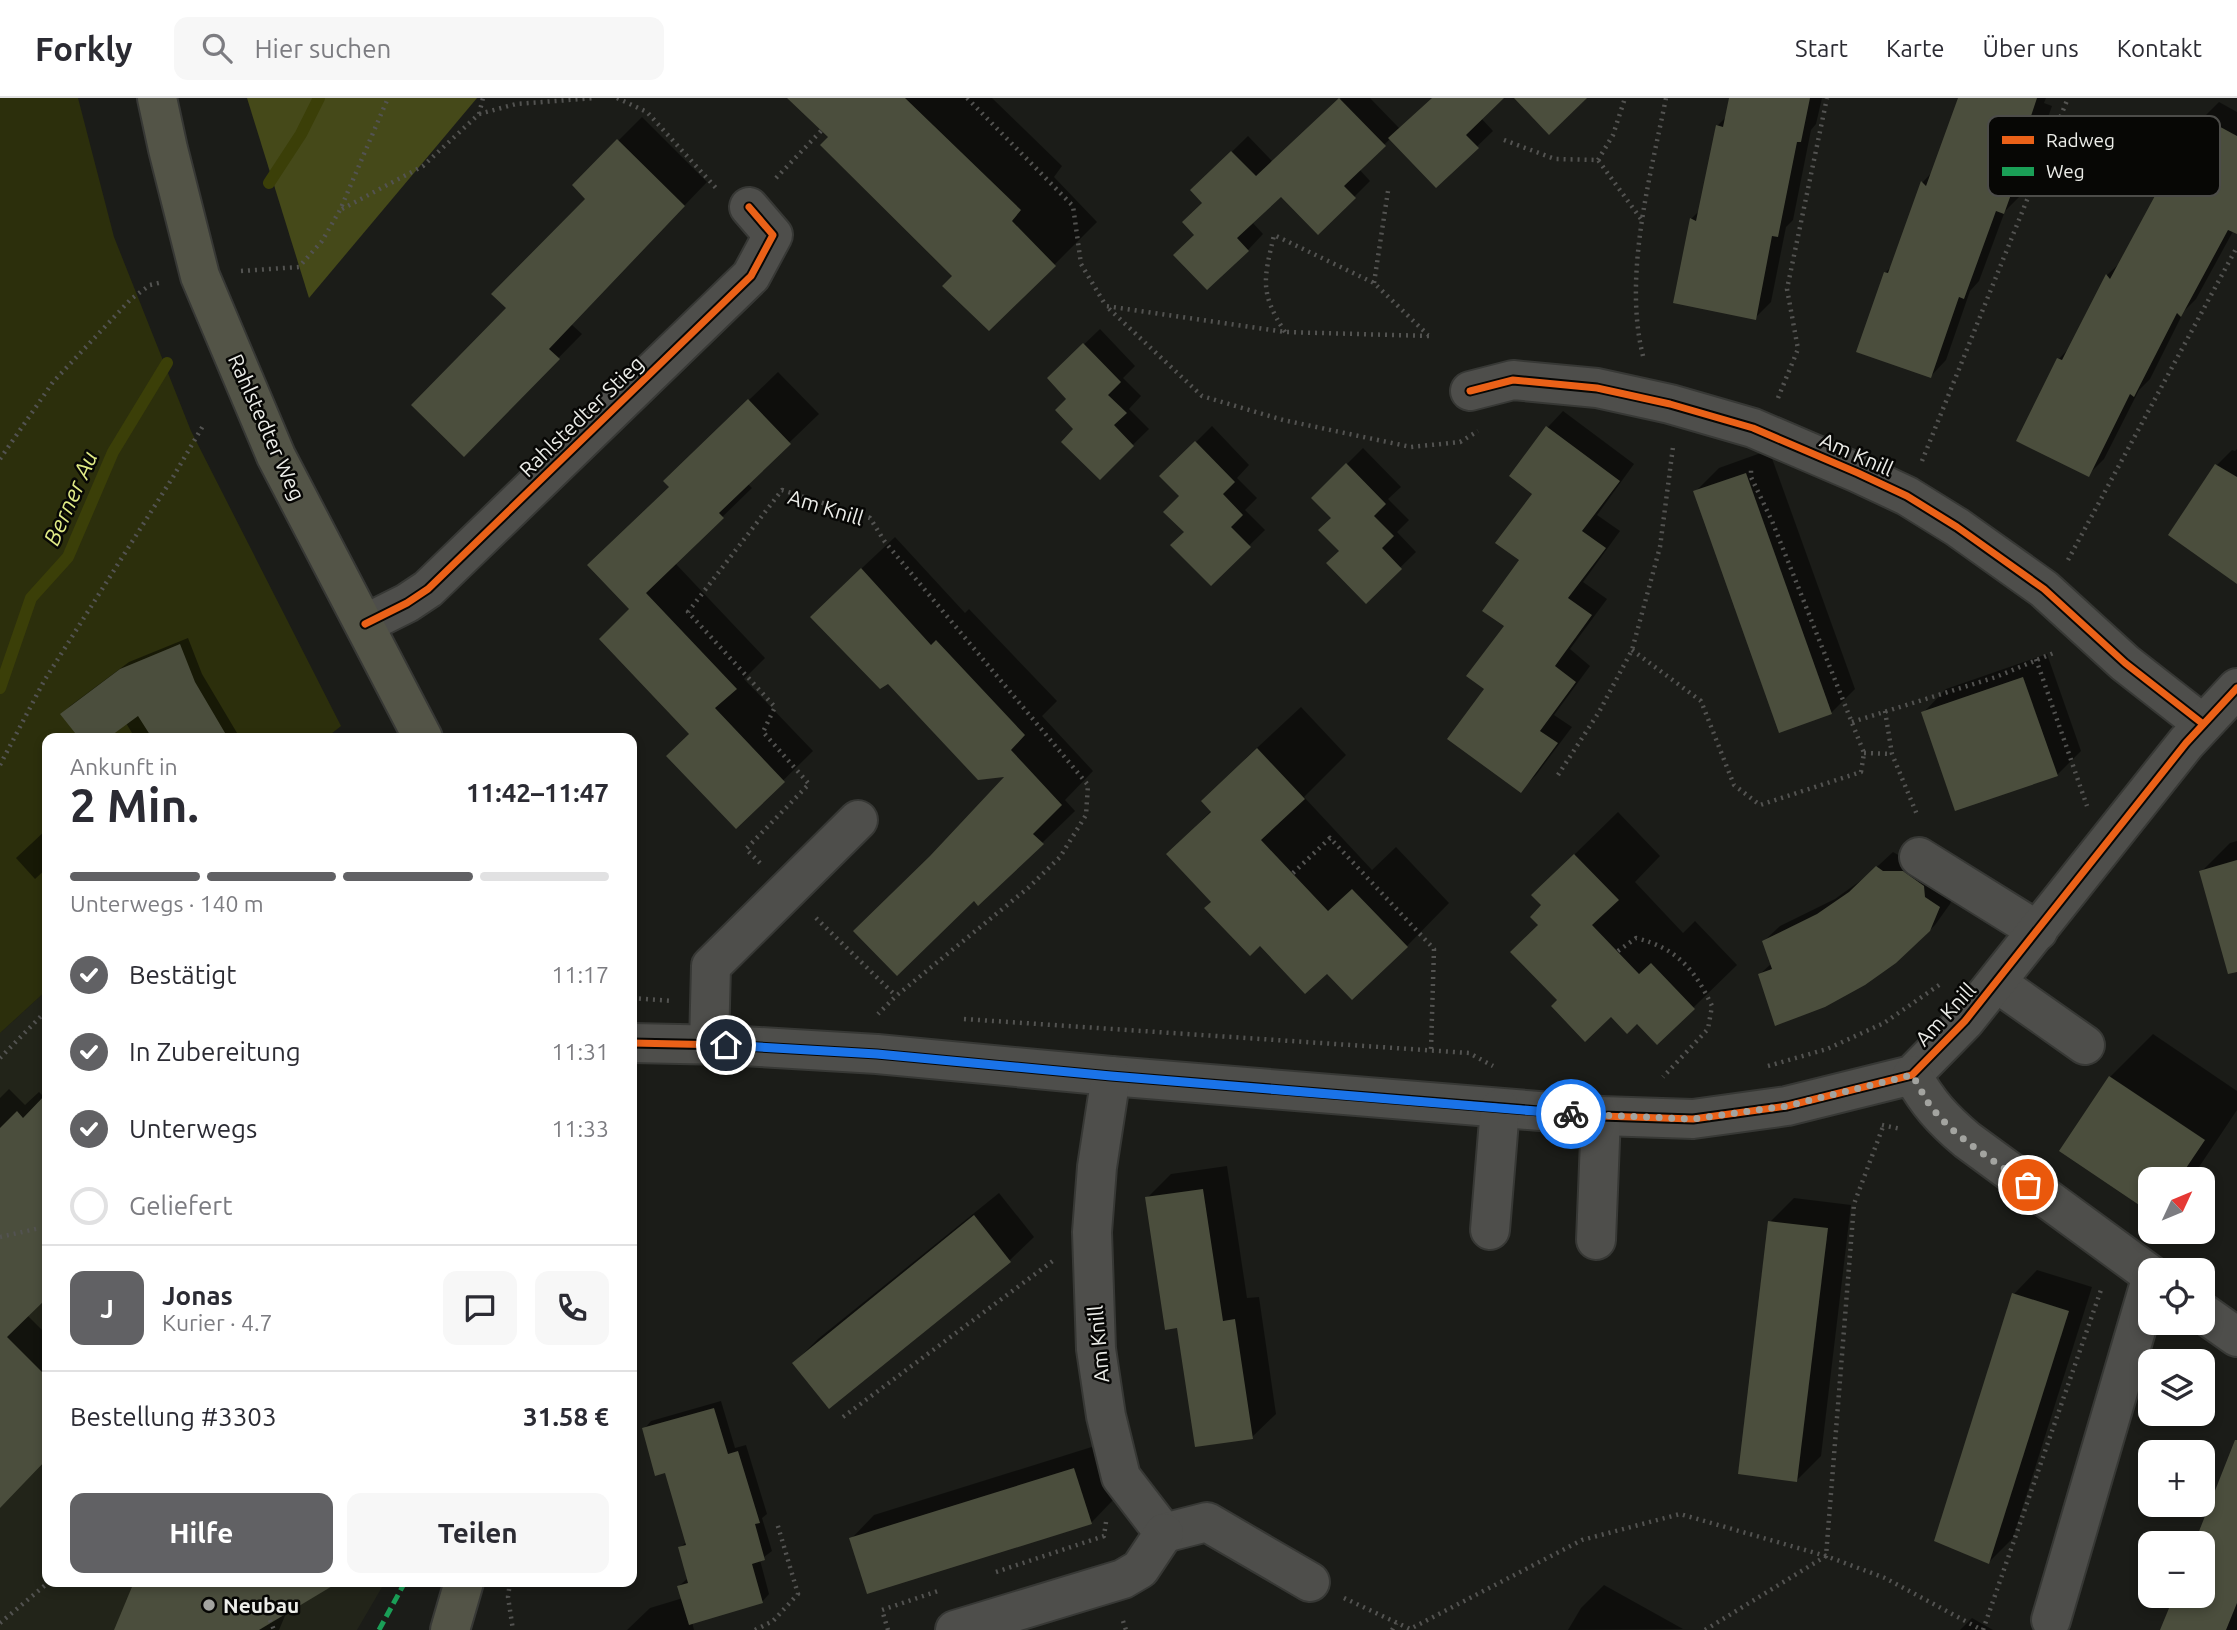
<!DOCTYPE html>
<html lang="de">
<head>
<meta charset="utf-8">
<style>
	:root { --surface:#fff; --page:#f7f7f7; --text:#2b2b33; --muted:#7c7c81; --line:#e1e1e2; --accent:#616164 }
	body { margin:0; font-family:Ubuntu,sans-serif; background:var(--page); color:var(--text); height:100vh; display:flex; flex-direction:column; font-size:26px; white-space:nowrap }
	* { box-sizing:border-box; margin:0 }
	p { font-size:23px; color:var(--muted) }
	.icon { flex:none; width:38px; height:38px; fill:none; stroke:currentColor; stroke-width:2; stroke-linecap:round; stroke-linejoin:round }
	.map { position:relative; flex:1; overflow:hidden }
	.drawer { position:absolute; left:42px; top:635px; width:595px; height:854px; display:flex; flex-direction:column; background:var(--surface); border-radius:14px; box-shadow:0 4px 10px #0003 }
	.drawer>* { flex:none }
	.needle { width:46px; rotate:46deg }
	.fabs { position:absolute; left:2138px; top:1069px; display:grid; gap:14px }
	.fabs a { display:grid; place-items:center; width:77px; height:77px; border-radius:14px; background:var(--surface); box-shadow:0 4px 10px #0003; font-size:35px }
	.pin { position:absolute; display:grid; place-items:center; width:60px; height:60px; color:#fff; margin:-30px; border:4px solid #fff; border-radius:50%; box-shadow:0 2px 7px #0007 }
	.courier { position:absolute; display:grid; place-items:center; width:70px; height:70px; margin:-35px; border:5px solid #1a73e8; border-radius:50%; background:#fff; color:#222; box-shadow:0 2px 9px #0007 }
	.summary em { font-style:normal; font-weight:700 }
	.summary div { display:flex; flex-direction:column-reverse }
	.summary { display:flex; align-items:center; justify-content:space-between; height:119px; padding:0 28px }
	h1 { font-size:46px; font-weight:700; line-height:52px }
	.bar { display:grid; grid-template-columns:repeat(4,1fr); gap:10px 7px; align-content:center; height:84px; padding:0 28px }
	.bar i { height:9px; border-radius:5px; background:var(--line) }
	.bar .on { background:var(--accent) }
	.bar p { grid-column:span 4 }
	.line { display:flex; align-items:center; gap:18px; padding:0 28px; border-top:2px solid var(--line) }
	.line div { flex:1 }
	.round { display:grid; place-items:center; flex:none; width:74px; height:74px; border-radius:14px; background:var(--page) }
	ol { padding:0 28px; list-style:none }
	li { display:flex; align-items:center; gap:21px; height:77px }
	li p { margin-inline-start:auto }
	li .icon { padding:7px; border-radius:50%; background:var(--accent); color:#fff; stroke-width:4 }
	li:last-child { color:var(--muted) }
	li i { width:38px; height:38px; border:4px solid var(--line); border-radius:50% }
	.primary-button { display:flex; gap:14px; margin-top:auto; padding:14px 28px }
	.primary-button a { flex:1; height:80px; border-radius:14px; background:var(--accent); color:#fff; font-size:28px; font-weight:700; line-height:80px; text-align:center }
	.primary-button a+a { background:var(--page); color:var(--text) }
	header { display:flex; align-items:center; gap:42px; box-sizing:border-box; height:98px; padding:0 35px; background:var(--surface); border-bottom:2px solid var(--line) }
	header strong { font-size:33px }
	nav { display:flex; gap:38px; margin-inline-start:auto; font-size:24px }
	.search { width:490px; height:63px; background:var(--page); display:flex; align-items:center; gap:18px; box-sizing:border-box; padding:0 24px; border-radius:14px; color:var(--muted); font-size:26px }
	.map>svg:first-child { display:block }
</style>
</head>
<body>
<header>
<strong>Forkly</strong>
<div class="search"><svg class="icon" aria-label="search" viewBox="0 0 24 24"><circle cx="10" cy="10" r="6"/><path d="M15 15l6 6"/></svg>Hier suchen</div>
<nav><a>Start</a><a>Karte</a><a>Über uns</a><a>Kontakt</a></nav>
</header>
<div class="map">
<svg width="2237" height="1532" viewBox="0 0 2237 1532">
	<rect width="100%" height="100%" fill="#1b1c18"/>
	<!-- built -->
	<polygon fill="#222419" points="47,892 47,1484 385,1484 357,1532 0,1532 0,935"/>
	<!-- green -->
	<polygon fill="#2c2f0c" points="0,0 78,0 114,139 191,333 341,628 326,640 47,640 47,892 0,935"/>
	<!-- forest -->
	<polygon fill="#454919" points="247,0 477,0 309,200"/>
	<!-- shadow -->
	<g fill="#0007">
		<polygon points="790,0 992,0 1062,68 1054,79 1097,124 1054,167 954,178 830,39"/>
		<polygon points="1341,0 1370,0 1400,31 1433,0 1502,0 1481,20 1493,33 1436,88 1390,41 1359,71 1370,83 1318,135 1281,97 1252,124 1263,136 1248,152 1196,137 1204,104 1193,92 1248,38 1273,64"/>
		<polygon points="1731,0 1822,0 1816,26 1811,32 1793,122 1786,129 1771,204 1755,220 1691,121 1700,112 1717,28 1727,18"/>
		<polygon points="1959,0 2046,0 2044,5 2052,8 2020,98 2005,113 1979,183 1970,193 1946,262 1931,278 1885,175 1893,167 1923,84 1933,73"/>
		<polygon points="2219,4 2237,14 2237,126 2196,201 2184,213 2150,281 2139,292 2104,361 2088,377 2018,342 2059,261 2070,249 2107,177 2122,163 2158,95 2170,83 2203,20"/>
		<polygon points="642,19 707,84 571,226 582,236 464,356 508,210 588,101 574,87"/>
		<polygon points="1100,231 1135,268 1123,280 1141,298 1129,311 1149,331 1100,379 1075,331 1069,301 1049,280"/>
		<polygon points="778,274 819,316 747,385 752,390 675,465 765,560 744,581 813,653 736,729 631,511 670,388 695,354"/>
		<polygon points="1563,313 1634,366 1597,417 1620,433 1583,484 1607,501 1570,551 1590,568 1554,617 1572,629 1536,677 1520,693 1487,590 1506,527 1535,395 1511,378 1548,329"/>
		<polygon points="1212,328 1249,367 1237,380 1257,400 1245,412 1265,432 1211,485 1182,398 1162,378"/>
		<polygon points="1363,350 1401,389 1388,401 1409,422 1397,434 1416,454 1366,503 1341,452 1333,420 1313,400"/>
		<polygon points="2237,351 2237,480 2216,368 2232,352 2235,353"/>
		<polygon points="1769,352 1855,591 1831,615 1695,394 1719,370"/>
		<polygon points="895,439 965,515 969,511 1057,603 1042,618 1093,673 1065,702 1075,713 1042,745 942,747 1009,677 845,486"/>
		<polygon points="188,540 202,576 240,640 135,640 126,625 105,640 81,640 63,616 70,608 129,564"/>
		<polygon points="2047,556 2081,653 2057,677 1923,615 1946,591"/>
		<polygon points="1301,609 1346,657 1304,699 1372,772 1396,749 1449,805 1407,848 1327,874 1260,846 1214,803 1169,756 1212,712 1246,660"/>
		<polygon points="1618,714 1660,758 1635,784 1683,835 1695,823 1737,867 1657,945 1638,924 1559,902 1540,826 1543,807 1533,797"/>
		<polygon points="47,731 47,770 35,781 16,760"/>
		<polygon points="2237,743 2237,856 2201,774 2230,745"/>
		<polygon points="1893,754 1900,758 1919,758 1955,793 1950,806 1935,827 1918,844 1760,876 1772,865 1764,843 1780,828 1835,801 1867,778"/>
		<polygon points="2153,936 2237,993 2237,1012 2197,1072 2187,1082 2151,1082 2061,1052 2110,979"/>
		<polygon points="9,991 25,1007 39,994 45,1000 47,998 47,1197 27,1217 47,1237 47,1359 0,1408 0,1000"/>
		<polygon points="1227,1068 1247,1200 1259,1199 1276,1316 1252,1339 1179,1228 1147,1100 1171,1076"/>
		<polygon points="999,1095 1034,1139 1010,1162 829,1309 794,1265 818,1241"/>
		<polygon points="1794,1100 1851,1107 1821,1358 1797,1382 1770,1124"/>
		<polygon points="2037,1172 2092,1189 2013,1440 1989,1464 2014,1196"/>
		<polygon points="721,1303 735,1350 746,1347 767,1416 762,1420 772,1453 760,1462 769,1496 762,1504 692,1524 694,1532 627,1532 650,1510 683,1500 679,1488 687,1481 680,1450 687,1443 666,1373 644,1331 651,1323"/>
		<polygon points="2237,1343 2237,1532 2162,1532 2176,1498 2203,1498"/>
		<polygon points="1098,1347 1114,1401 1091,1425 851,1441 874,1417"/>
		<polygon points="136,1484 350,1484 347,1487 334,1485 287,1513 279,1532 116,1532"/>
		<polygon points="1604,1487 1683,1531 1568,1532 1581,1510"/>
		<polygon points="1972,1520 1993,1532 1960,1532"/>
	</g>
	<g fill="none" stroke-linecap="round" stroke-linejoin="round">
		<!-- stream -->
		<g stroke="#3b3f08" stroke-width="12">
			<polyline points="269,85 301,36 319,0"/>
			<polyline points="0,590 31,500 68,459 113,354 167,265"/>
		</g>
	</g>
	<!-- building -->
	<g fill="#4b4e3d">
		<polygon points="787,0 905,0 1021,112 1012,123 1056,168 989,233 942,188 952,178 820,47 828,39"/>
		<polygon points="1339,0 1386,48 1344,88 1356,100 1318,137 1281,99 1237,140 1249,153 1207,192 1173,157 1194,137 1182,124 1202,105 1190,92 1231,53 1256,78"/>
		<polygon points="1432,0 1504,0 1466,37 1479,50 1436,90 1388,40"/>
		<polygon points="1514,0 1587,0 1549,37"/>
		<polygon points="1729,0 1810,0 1801,44 1797,44 1778,139 1772,138 1756,222 1673,205 1690,120 1696,123 1716,27 1723,29"/>
		<polygon points="1958,0 2037,0 2030,21 2037,24 2004,116 1996,113 1964,201 1959,199 1931,280 1856,254 1884,174 1888,175 1921,83 1926,88"/>
		<polygon points="2202,19 2237,38 2237,136 2228,132 2181,219 2177,215 2134,299 2130,296 2089,379 2016,343 2057,260 2062,262 2106,176 2110,181 2157,94 2161,96"/>
		<polygon points="617,41 685,108 549,251 560,261 464,359 411,307 506,210 491,196 585,101 572,87"/>
		<polygon points="1083,245 1121,284 1108,297 1127,315 1114,327 1134,348 1100,382 1061,344 1073,331 1055,312 1066,301 1047,280"/>
		<polygon points="748,301 791,346 719,415 724,420 646,495 737,591 715,610 785,684 736,731 666,658 689,636 599,541 629,511 587,467 669,389 663,383"/>
		<polygon points="1546,328 1620,383 1582,433 1606,450 1568,500 1592,517 1555,568 1576,584 1540,633 1558,645 1521,695 1447,641 1484,591 1466,578 1504,528 1482,513 1519,462 1495,445 1532,396 1509,378"/>
		<polygon points="1195,343 1235,384 1223,396 1243,417 1231,429 1251,449 1211,488 1170,447 1184,434 1163,414 1179,398 1159,378"/>
		<polygon points="1346,365 1386,406 1374,418 1394,438 1382,450 1402,471 1366,506 1326,465 1339,453 1318,432 1331,420 1311,400"/>
		<polygon points="2215,366 2237,379 2237,486 2168,437"/>
		<polygon points="1746,375 1832,616 1779,635 1693,393"/>
		<polygon points="861,470 931,547 936,542 1025,637 1011,652 1062,707 1033,736 1044,746 978,808 974,803 897,878 853,833 930,758 1004,679 978,682 888,586 880,591 810,519"/>
		<polygon points="180,546 195,584 228,640 152,640 138,618 108,640 79,640 60,616 120,571"/>
		<polygon points="2023,579 2058,678 1955,713 1921,614"/>
		<polygon points="1257,650 1305,701 1261,742 1328,813 1352,791 1408,849 1352,902 1327,876 1305,896 1260,848 1250,858 1204,810 1211,804 1166,756 1211,714 1201,703"/>
		<polygon points="1574,756 1619,802 1592,827 1639,876 1651,865 1695,911 1657,947 1637,926 1627,936 1611,919 1585,944 1551,908 1557,902 1510,854 1538,827 1530,819 1541,807 1531,797"/>
		<polygon points="2237,762 2237,874 2228,876 2199,773"/>
		<polygon points="1876,768 1883,773 1903,773 1924,788 1925,799 1940,809 1930,833 1896,865 1865,887 1825,909 1775,928 1758,876 1772,871 1762,843 1817,816 1849,794"/>
		<polygon points="2109,978 2205,1042 2178,1082 2151,1082 2151,1115 2059,1053"/>
		<polygon points="47,995 47,1200 7,1239 47,1279 47,1361 0,1410 0,1030 17,1013 23,1020"/>
		<polygon points="1203,1091 1223,1223 1235,1221 1253,1341 1195,1349 1177,1230 1165,1232 1145,1099"/>
		<polygon points="974,1117 1011,1164 829,1311 792,1265"/>
		<polygon points="1768,1123 1828,1130 1797,1384 1738,1376"/>
		<polygon points="2012,1195 2069,1213 1989,1466 1934,1443"/>
		<polygon points="714,1310 728,1356 738,1353 760,1425 755,1426 765,1462 752,1466 763,1505 689,1527 677,1488 688,1485 678,1449 686,1447 665,1375 655,1378 642,1330"/>
		<polygon points="2235,1342 2237,1342 2237,1505 2226,1532 2160,1532 2174,1498 2203,1498 2203,1446 2194,1446"/>
		<polygon points="1074,1370 1092,1426 867,1496 849,1440"/>
		<polygon points="134,1484 339,1484 259,1532 114,1532"/>
	</g>
	<g fill="none" stroke-linecap="round" stroke-linejoin="round">
		<defs>
			<g id="minor">
				<polyline points="1470,293 1513,282 1597,290 1670,306 1753,330 1858,375 1907,398 1957,429 2044,491 2125,565 2203,626"/>
				<polyline points="365,526 407,505 428,491 751,178 773,137 749,109"/>
				<polyline points="1919,759 2038,833"/>
				<polyline points="1997,885 2085,947"/>
				<polyline points="632,945 726,947 877,956 1111,978 1601,1018 1693,1021 1787,1008 1912,977 1965,923 2186,645 2237,590"/>
				<polyline points="709,946 711,868 858,722"/>
				<path d="M1912,977C1928,1005 1942,1021 1967,1042L2151,1177"/>
				<polyline points="1111,978 1097,1069 1092,1134 1096,1251 1106,1318 1121,1379 1164,1435"/>
				<polyline points="1490,1132 1500,1010"/>
				<polyline points="1596,1142 1601,1018"/>
				<polyline points="2203,1215 2237,1239"/>
				<polyline points="1164,1435 1207,1424 1310,1484"/>
				<polyline points="2051,1522 2151,1181"/>
				<polyline points="955,1532 1123,1481 1140,1471 1164,1435"/>
			</g>
			<g id="major">
				<polyline points="157,0 168,51 200,178 276,358 423,640"/>
				<polyline points="450,1532 464,1484"/>
			</g>
		</defs>
		<!-- minor casing -->
		<use href="#minor" stroke="#373835" stroke-width="42"/>
		<!-- major casing -->
		<use href="#major" stroke="#373835" stroke-width="42"/>
		<!-- path -->
		<g stroke="#535351" stroke-width="4.5" stroke-dasharray="2 5" stroke-linecap="butt">
			<polyline points="617,0 647,14 716,90"/>
			<polyline points="967,0 1073,108 1081,166 1106,208"/>
			<polyline points="479,16 516,6 595,0"/>
			<polyline points="1504,42 1555,61 1598,62 1641,121"/>
			<polyline points="1598,62 1613,37 1625,0"/>
			<polyline points="776,80 821,33"/>
			<polyline points="342,111 423,68 479,16 483,0"/>
			<polyline points="241,173 299,169 322,143 340,112 388,0"/>
			<polyline points="1374,185 1388,93"/>
			<path d="M1285,234C1259,194 1264,181 1274,137L1374,185L1428,237"/>
			<polyline points="1429,238 1285,234 1106,208 1202,298 1283,322 1411,349 1460,344 1478,333"/>
			<path d="M1643,258C1623,178 1650,80 1666,0"/>
			<polyline points="1778,300 1798,251 1787,191 1827,0"/>
			<polyline points="0,361 53,284 131,201 150,187 163,184"/>
			<polyline points="1922,363 2068,0"/>
			<polyline points="2068,462 2237,149"/>
			<polyline points="1632,552 1701,603 1734,687 1760,707 1861,674 1864,655 1772,423 1751,379 1751,372"/>
			<polyline points="2036,561 2087,708"/>
			<polyline points="1885,613 1892,656 1918,719"/>
			<polyline points="1852,624 1996,579 2056,554"/>
			<polyline points="1864,655 1892,656"/>
			<polyline points="0,667 44,583 173,379 204,326"/>
			<polyline points="1558,677 1599,614 1632,552 1660,449 1673,349"/>
			<polyline points="760,765 746,751 809,686 763,634 775,609 688,514 782,392 870,420 885,444 1088,687 1086,717 1060,759 1028,790 896,898 878,916"/>
			<polyline points="1293,775 1330,740 1434,851 1431,951"/>
			<polyline points="816,820 896,898"/>
			<path d="M1618,853L1636,840C1677,850 1695,872 1712,908L1708,931L1663,979"/>
			<polyline points="632,900 673,903"/>
			<polyline points="964,921 1469,955 1493,968"/>
			<polyline points="0,960 47,912"/>
			<polyline points="1768,968 1827,951 1884,925 1942,885"/>
			<polyline points="1882,1027 1901,1031"/>
			<polyline points="0,1139 40,1130"/>
			<polyline points="843,1319 1054,1162"/>
			<polyline points="996,1474 1104,1438 1106,1424"/>
			<polyline points="510,1484 508,1499 513,1532"/>
			<polyline points="1344,1500 1410,1531 1582,1442 1680,1416 1826,1458 1885,1480 1982,1532"/>
			<polyline points="270,1522 274,1532"/>
			<polyline points="1123,1523 1126,1532"/>
			<polyline points="0,1525 49,1484"/>
			<polyline points="755,1532 773,1523 798,1496 777,1425"/>
			<polyline points="888,1532 882,1512 938,1493"/>
			<polyline points="1392,1532 1396,1525"/>
			<polyline points="1705,1532 1826,1458 1854,1106 1884,1026"/>
			<polyline points="1983,1532 2102,1189"/>
		</g>
		<!-- minor -->
		<use href="#minor" stroke="#4e4e4b" stroke-width="38"/>
		<!-- major -->
		<use href="#major" stroke="#535447" stroke-width="38"/>
		<!-- quiet -->
		<polyline stroke="#1a9f57" stroke-width="5" stroke-dasharray="10 5" stroke-linecap="butt" points="379,1532 405,1484"/>
		<defs>
			<g id="cycleway">
				<polyline points="1470,293 1513,282 1597,290 1670,306 1753,330 1858,375 1907,398 1957,429 2044,491 2125,565 2203,626"/>
				<polyline points="365,526 407,505 428,491 751,178 773,137 749,109"/>
				<polyline points="632,945 726,947 877,956 1111,978 1601,1018 1693,1021 1787,1008 1912,977 1965,923 2186,645 2237,590"/>
			</g>
		</defs>
		<!-- cycleway casing -->
		<use href="#cycleway" stroke="#070705" stroke-width="11"/>
		<!-- cycleway -->
		<use href="#cycleway" stroke="#ea6118" stroke-width="7"/>
	</g>
	<g fill="none" stroke-linecap="round" stroke-linejoin="round">
		<!-- done -->
		<path stroke="#a3a4a0" stroke-width="7" stroke-dasharray="0 12.6" d="M1571,1016L1693,1021L1787,1008L1912,977C1918,986 1923,997 1929,1006C1954,1040 1995,1063 2028,1087"/>
		<!-- route -->
		<polyline stroke="#1a73e8" stroke-width="9" points="726,947 877,956 1111,978 1571,1016"/>
	</g>
	<!-- markers -->
	<circle fill="#a3a4a0" stroke="#070705" stroke-width="2.5" cx="209" cy="1507" r="7"/>
	<g text-anchor="middle" dominant-baseline="central" stroke-width="5" stroke-linejoin="round" paint-order="stroke">
		<!-- street labels -->
		<g font-size="21" fill="#ecede9" stroke="#070705">
			<text transform="translate(581 318) rotate(-44)">Rahlstedter Stieg</text>
			<text transform="translate(267 329) rotate(66)">Rahlstedter Weg</text>
			<text transform="translate(1857 356) rotate(24)">Am Knill</text>
			<text transform="translate(826 409) rotate(17)">Am Knill</text>
			<text transform="translate(1945 916) rotate(-47)">Am Knill</text>
			<text transform="translate(1098 1246) rotate(-95)">Am Knill</text>
		</g>
		<!-- poi labels -->
		<g font-size="21" font-weight="bold" fill="#ecede9" stroke="#070705" text-anchor="start">
			<text x="223" y="1507">Neubau</text>
		</g>
		<!-- water labels -->
		<g font-size="23" font-style="italic" fill="#e0ea85" stroke="#070705">
			<text transform="translate(70 400) rotate(-66)">Berner Au</text>
		</g>
	</g>
	<!-- legend -->
	<rect x="1988" y="18" width="232" height="80" rx="10" fill="#070705" stroke="#4c4c49" stroke-width="2"/>
	<rect x="2002" y="38" width="32" height="8" fill="#ea6118"/>
	<rect x="2002" y="69" width="32" height="9" fill="#1a9f57"/>
	<g font-size="19" fill="#ecede9">
		<text x="2046" y="49">Radweg</text>
		<text x="2046" y="80">Weg</text>
	</g>
</svg>
<div class="fabs">
<a><svg class="needle" viewBox="-14 -14 28 28"><path d="M0-13l5 13h-10z" fill="#e53935"/><path d="M0 13l5-13h-10z" fill="#7c7c81"/></svg></a>
<a><svg class="icon" aria-label="locate" viewBox="0 0 24 24"><circle cx="12" cy="12" r="6"/><path d="M12 2v4M12 18v4M2 12h4M18 12h4"/></svg></a>
<a><svg class="icon" aria-label="layers" viewBox="0 0 24 24"><path d="M12 4l9 5-9 5-9-5zM3 14l9 5 9-5"/></svg></a>
<a>+</a>
<a>−</a>
</div>
<div class="pin" style="left:2028px;top:1087px;background:#ea580c"><svg class="icon" aria-label="bag" viewBox="0 0 24 24"><path d="M5 8h14l-1 12H6zM9 8a3 3 0 0 1 6 0"/></svg></div>
<div class="pin" style="left:726px;top:947px;background:#1f2937"><svg class="icon" aria-label="home" viewBox="0 0 24 24"><path d="M3 11l9-7 9 7M6 9v11h12V9"/></svg></div>
<div class="courier" style="left:1571px;top:1016px"><svg class="icon" aria-label="bike" viewBox="0 0 24 24"><circle cx="6" cy="16" r="4"/><circle cx="18" cy="16" r="4"/><path d="M6 16l4-8h5l3 8M10 8l3 8H6M13 5h3"/></svg></div>
<section class="drawer">
<div class="summary"><div><h1>2 Min.</h1><p>Ankunft in</p></div><em>11:42–11:47</em></div>
<div class="bar"><i class="on"></i><i class="on"></i><i class="on"></i><i></i><p>Unterwegs · 140 m</p></div>
<ol>
<li><svg class="icon" aria-label="check" viewBox="0 0 24 24"><path d="M5 12l5 5 9-10"/></svg>Bestätigt<p>11:17</p></li>
<li><svg class="icon" aria-label="check" viewBox="0 0 24 24"><path d="M5 12l5 5 9-10"/></svg>In Zubereitung<p>11:31</p></li>
<li><svg class="icon" aria-label="check" viewBox="0 0 24 24"><path d="M5 12l5 5 9-10"/></svg>Unterwegs<p>11:33</p></li>
<li><i></i>Geliefert</li>
</ol>
<div class="line" style="height:126px"><b class="round" style="background:var(--accent);color:#fff">J</b><div><b>Jonas</b><p>Kurier · 4.7</p></div><a class="round"><svg class="icon" aria-label="chat" viewBox="0 0 24 24"><path d="M4 5h16v11H9l-5 4z"/></svg></a><a class="round"><svg class="icon" aria-label="phone" viewBox="0 0 24 24"><path d="M5 4h4l2 5-3 2q2 4 5 5l2-3 5 2v4C11 20 4 13 5 4z"/></svg></a></div>
<div class="line" style="height:91px"><div>Bestellung #3303</div><b>31.58 €</b></div>
<div class="primary-button"><a>Hilfe</a><a>Teilen</a></div>
</section>
</div>
</body>
</html>
